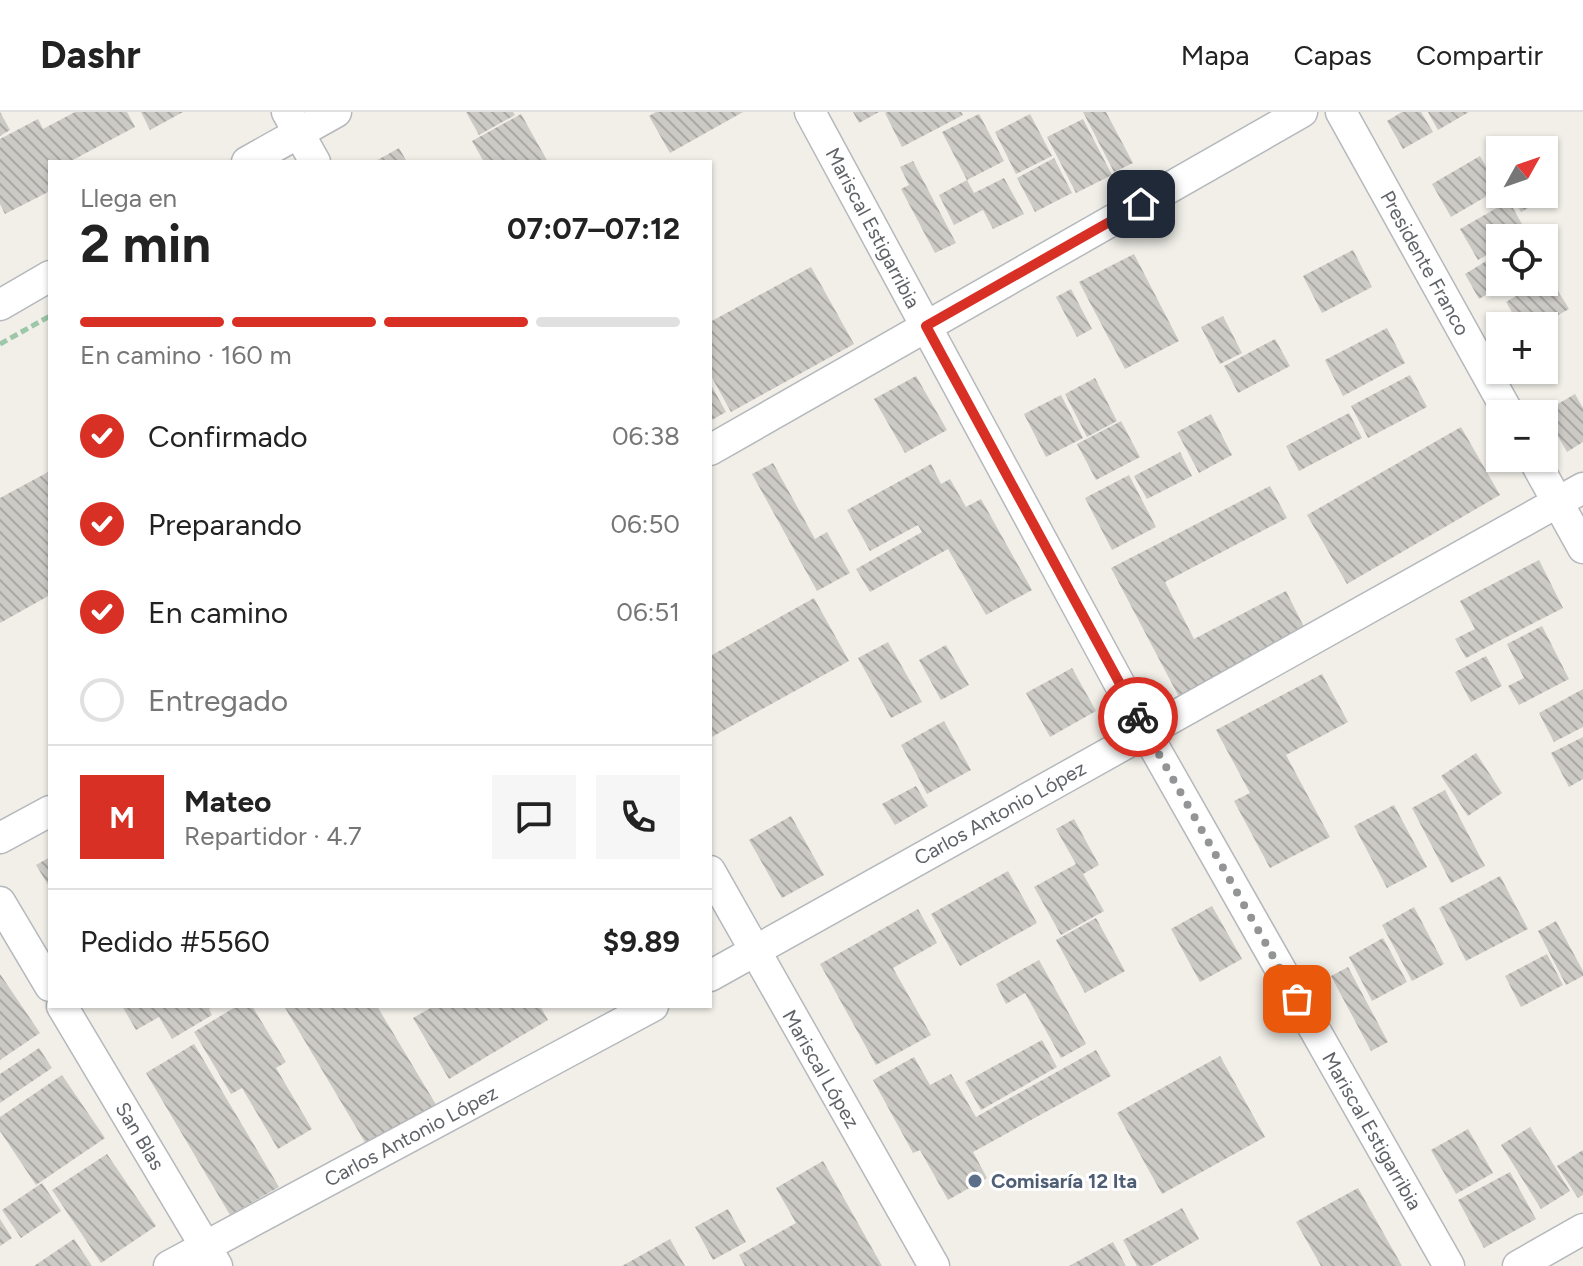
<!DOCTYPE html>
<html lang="es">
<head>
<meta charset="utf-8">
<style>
	:root { --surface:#fff; --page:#f6f6f6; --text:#222; --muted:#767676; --line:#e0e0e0; --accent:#d93025 }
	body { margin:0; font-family:Figtree,sans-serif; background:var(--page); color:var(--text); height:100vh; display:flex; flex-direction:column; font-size:30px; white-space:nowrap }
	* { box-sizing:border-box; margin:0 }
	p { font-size:26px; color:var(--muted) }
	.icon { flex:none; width:44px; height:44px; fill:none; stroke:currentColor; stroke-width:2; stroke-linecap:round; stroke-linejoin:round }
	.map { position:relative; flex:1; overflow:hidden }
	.details { position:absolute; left:48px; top:48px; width:664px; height:848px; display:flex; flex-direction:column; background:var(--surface); border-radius:0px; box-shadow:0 2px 6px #0004 }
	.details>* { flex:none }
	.needle { width:52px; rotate:50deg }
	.controls { position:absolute; left:1486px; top:24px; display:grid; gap:16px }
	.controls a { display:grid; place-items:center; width:72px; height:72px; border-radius:0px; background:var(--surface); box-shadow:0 2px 6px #0004; font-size:40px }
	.pin { position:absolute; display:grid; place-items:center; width:68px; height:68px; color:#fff; margin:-34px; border-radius:16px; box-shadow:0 4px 12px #0006 }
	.courier { position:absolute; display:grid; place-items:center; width:80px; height:80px; margin:-40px; border:6px solid #d93025; border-radius:50%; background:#fff; color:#222; box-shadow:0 2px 10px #0007 }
	.overview em { font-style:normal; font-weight:700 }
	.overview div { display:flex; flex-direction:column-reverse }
	.overview { display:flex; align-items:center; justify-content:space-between; height:136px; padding:0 32px }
	h1 { font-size:52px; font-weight:700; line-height:60px }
	.bar { display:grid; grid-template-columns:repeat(4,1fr); gap:12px 8px; align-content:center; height:96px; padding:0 32px }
	.bar i { height:10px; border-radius:6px; background:var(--line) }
	.bar .selected { background:var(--accent) }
	.bar p { grid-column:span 4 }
	.line { display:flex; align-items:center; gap:20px; padding:0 32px; border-top:2px solid var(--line) }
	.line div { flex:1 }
	.round { display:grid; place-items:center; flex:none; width:84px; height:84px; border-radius:0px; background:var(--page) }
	ol { padding:0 32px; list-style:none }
	li { display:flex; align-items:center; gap:24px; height:88px }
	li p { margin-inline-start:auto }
	li .icon { padding:8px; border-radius:50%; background:var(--accent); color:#fff; stroke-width:4 }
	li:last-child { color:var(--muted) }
	li i { width:44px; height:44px; border:4px solid var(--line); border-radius:50% }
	header { display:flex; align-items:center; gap:48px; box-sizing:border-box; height:112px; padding:0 40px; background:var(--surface); border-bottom:2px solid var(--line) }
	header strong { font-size:38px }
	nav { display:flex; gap:44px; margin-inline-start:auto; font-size:28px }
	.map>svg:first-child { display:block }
</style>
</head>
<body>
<header>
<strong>Dashr</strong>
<nav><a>Mapa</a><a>Capas</a><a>Compartir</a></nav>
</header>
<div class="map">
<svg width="1583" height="1154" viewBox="0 0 1583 1154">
	<defs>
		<pattern id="building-back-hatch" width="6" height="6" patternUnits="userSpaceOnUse" patternTransform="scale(2)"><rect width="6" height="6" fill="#cccac5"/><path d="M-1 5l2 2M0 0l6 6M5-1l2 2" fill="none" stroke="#a9a8a4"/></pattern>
	</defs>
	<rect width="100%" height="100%" fill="#f1efe8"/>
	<!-- building -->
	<g fill="url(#building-back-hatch)">
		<polygon points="0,0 10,18 0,24"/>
		<polygon points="75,0 127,0 135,15 69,50 50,50 50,79 5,102 0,92 0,27 38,7 43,17"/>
		<polygon points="141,0 183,0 150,18"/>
		<polygon points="466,0 513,0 515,3 479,23"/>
		<polygon points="656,0 743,0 670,41 649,4"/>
		<polygon points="853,0 879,0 859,11"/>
		<polygon points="887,0 961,0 963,3 902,35 885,1"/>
		<polygon points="1083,0 1106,0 1133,51 1114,60"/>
		<polygon points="1402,0 1421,0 1433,20 1403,37 1387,9"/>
		<polygon points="1428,0 1469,0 1438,18"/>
		<polygon points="521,2 548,50 484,50 472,29"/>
		<polygon points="979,2 1004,49 967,68 942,20"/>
		<polygon points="1030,2 1052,44 1016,62 995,20"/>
		<polygon points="1083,7 1112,63 1076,81 1047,25"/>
		<polygon points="399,36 407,50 374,50"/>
		<polygon points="1480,44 1499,77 1451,105 1432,72"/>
		<polygon points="1054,46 1072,81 1035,100 1017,66"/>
		<polygon points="913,49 956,131 935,141 901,77 909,73 900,55"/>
		<polygon points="1004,66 1024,102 993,117 983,98 954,113 939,83 967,68 974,81"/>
		<polygon points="1544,77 1548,85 1521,100 1512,84 1516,82 1544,82"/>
		<polygon points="1509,89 1527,121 1517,126 1500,126 1500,136 1478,148 1460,117"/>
		<polygon points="1353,138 1372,175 1322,201 1303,164"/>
		<polygon points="1134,142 1179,229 1125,257 1079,170"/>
		<polygon points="1488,148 1503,173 1479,187 1465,162"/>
		<polygon points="811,155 854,232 731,300 710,262 710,210"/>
		<polygon points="1549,164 1569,197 1539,214 1520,214 1506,190 1539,170 1544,170 1544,167"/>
		<polygon points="1071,177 1092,217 1077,225 1056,185"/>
		<polygon points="1223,204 1242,241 1220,252 1201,215"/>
		<polygon points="1387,216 1405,251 1343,284 1325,248"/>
		<polygon points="1275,227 1290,254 1238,281 1224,254"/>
		<polygon points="1410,263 1427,295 1368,326 1351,294"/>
		<polygon points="916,264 947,318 905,341 874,287"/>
		<polygon points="1095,266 1117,309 1087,325 1065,282"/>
		<polygon points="710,271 726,300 710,309"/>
		<polygon points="1575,282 1583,296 1583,330 1567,340 1544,300"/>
		<polygon points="1061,283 1083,326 1046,345 1024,302"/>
		<polygon points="1349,301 1362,326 1299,359 1286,334"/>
		<polygon points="1211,302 1232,343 1199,361 1177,320"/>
		<polygon points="1121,309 1140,345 1096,368 1077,332"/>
		<polygon points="1461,315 1500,383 1347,472 1307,403"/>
		<polygon points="1180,340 1192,364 1147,387 1134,364"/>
		<polygon points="773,351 815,427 827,420 850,461 817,479 752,362"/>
		<polygon points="931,352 941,372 950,367 966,395 981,387 1032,478 986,503 948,437 870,480 856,457 922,420 918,413 870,439 847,398"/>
		<polygon points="50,359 50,483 0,511 0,386"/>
		<polygon points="1129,363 1156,415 1112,438 1085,386"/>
		<polygon points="1270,374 1287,406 1165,470 1194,527 1286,479 1306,519 1179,585 1111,456"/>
		<polygon points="1539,448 1563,496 1466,546 1455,527 1475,517 1460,489"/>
		<polygon points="814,486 849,549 710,626 710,544"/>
		<polygon points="1542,514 1569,567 1519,593 1508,574 1524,566 1507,532"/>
		<polygon points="888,530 922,590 891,606 858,546"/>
		<polygon points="946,533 969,573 941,588 919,548"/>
		<polygon points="1486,544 1502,574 1471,590 1455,560"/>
		<polygon points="1072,556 1096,599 1050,625 1026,581"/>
		<polygon points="1322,562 1348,610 1286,643 1330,725 1270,756 1234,689 1250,681 1216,618"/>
		<polygon points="1583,577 1583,615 1554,630 1539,601"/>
		<polygon points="944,609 971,658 927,682 901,633"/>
		<polygon points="1583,625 1583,667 1569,675 1551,641"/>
		<polygon points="1476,641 1502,681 1468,704 1441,664"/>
		<polygon points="916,674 928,694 895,713 882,692"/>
		<polygon points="1445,678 1485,754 1451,771 1412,696"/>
		<polygon points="1394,693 1427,755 1387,776 1354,714"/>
		<polygon points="791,704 824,763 782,786 749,728"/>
		<polygon points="1074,707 1099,753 1083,762 1104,799 1061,823 1034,775 1076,752 1056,717"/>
		<polygon points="50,745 50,776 36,753"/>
		<polygon points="1008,759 1037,811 960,854 931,802"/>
		<polygon points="1500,764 1528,817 1466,849 1439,796"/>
		<polygon points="1212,794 1242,847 1200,870 1171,817"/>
		<polygon points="1414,795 1444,852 1412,869 1382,813"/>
		<polygon points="918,797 937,831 893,856 931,923 876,953 820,852"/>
		<polygon points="1096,806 1125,859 1085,881 1056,828"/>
		<polygon points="1556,809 1583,859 1583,864 1566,873 1538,819"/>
		<polygon points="1383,826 1407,870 1372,889 1349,845"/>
		<polygon points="1547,842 1563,873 1521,895 1505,864"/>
		<polygon points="1039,848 1086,932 1061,946 1025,881 1006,892 996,872"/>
		<polygon points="1348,855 1388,930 1371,939 1331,864"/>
		<polygon points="0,862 40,921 0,948"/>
		<polygon points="122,894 214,894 209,897 212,903 172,927 159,905 136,918"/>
		<polygon points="237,894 252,894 286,950 276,956 312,1017 278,1037 242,976 231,982 194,920"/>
		<polygon points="284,894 377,894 438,996 369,1037"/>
		<polygon points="434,894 540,894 548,908 449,967 413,906"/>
		<polygon points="1042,928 1057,955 981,998 965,970"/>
		<polygon points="194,932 279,1075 230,1103 146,961"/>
		<polygon points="39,936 52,956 0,991 0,962"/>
		<polygon points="1096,938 1111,964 973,1040 987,1066 948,1088 920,1038 913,1041 873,968 914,945 930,973 951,962 976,1005"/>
		<polygon points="1220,944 1265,1025 1162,1082 1117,1001"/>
		<polygon points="62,963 105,1026 36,1073 0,1019 0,1005"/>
		<polygon points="1530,1015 1570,1079 1541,1097 1501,1033"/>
		<polygon points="1468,1017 1493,1061 1456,1082 1431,1038"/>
		<polygon points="1583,1038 1583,1083 1578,1086 1557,1054"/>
		<polygon points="107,1042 156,1114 101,1151 52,1078"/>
		<polygon points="823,1049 882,1154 745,1154 739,1143 796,1111 776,1076"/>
		<polygon points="1510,1060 1536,1107 1484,1136 1458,1088"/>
		<polygon points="42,1071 61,1099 21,1126 2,1098"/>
		<polygon points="1358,1076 1402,1154 1321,1154 1296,1110"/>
		<polygon points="1182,1096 1199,1127 1151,1154 1137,1154 1123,1128"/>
		<polygon points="728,1097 746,1130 713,1148 695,1115"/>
		<polygon points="0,1107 12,1126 0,1134"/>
		<polygon points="74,1127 92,1154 34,1154"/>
		<polygon points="670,1127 685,1154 622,1154 647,1140"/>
		<polygon points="1113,1130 1126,1154 1069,1154"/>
	</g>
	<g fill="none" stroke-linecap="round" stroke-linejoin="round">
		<defs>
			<g id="minor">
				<polyline points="287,0 315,50"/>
				<polyline points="810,0 1145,619 1449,1154"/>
				<polyline points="1341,0 1509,302"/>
				<polyline points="247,50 336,0"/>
				<polyline points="0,193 50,164"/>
				<polyline points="710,338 1302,0"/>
				<polyline points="1533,346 1583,436"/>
				<polyline points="0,726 50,699"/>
				<polyline points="710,759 934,1154"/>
				<polyline points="0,790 50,874"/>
				<polyline points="710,864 1583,376"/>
				<polyline points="62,894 217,1154"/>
				<polyline points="169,1154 653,894"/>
				<polyline points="1518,1154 1583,1117"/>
			</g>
		</defs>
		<!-- minor casing -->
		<use href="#minor" stroke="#b5b8bc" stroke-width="33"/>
		<!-- path -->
		<polyline stroke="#9cc7a9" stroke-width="5" stroke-dasharray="8 4" stroke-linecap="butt" points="0,232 50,204"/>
		<!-- minor -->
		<use href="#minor" stroke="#fff" stroke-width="30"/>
	</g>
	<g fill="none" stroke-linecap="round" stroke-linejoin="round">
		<!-- done -->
		<polyline stroke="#929495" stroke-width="8" stroke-dasharray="0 14.4" points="1138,605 1297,887"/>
		<!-- route -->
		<polyline stroke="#d93025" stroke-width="10" points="1138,605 926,214 1141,92"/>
	</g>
	<!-- markers -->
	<circle fill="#5c6f8a" stroke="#fff" stroke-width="3" cx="975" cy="1069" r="8"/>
	<g text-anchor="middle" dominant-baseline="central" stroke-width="6" stroke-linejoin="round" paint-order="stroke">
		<!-- street labels -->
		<g font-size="20" fill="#5f6368" stroke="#fff">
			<text transform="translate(873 116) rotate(62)">Mariscal Estigarribia</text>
			<text transform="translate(1425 151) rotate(61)">Presidente Franco</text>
			<text transform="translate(1000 701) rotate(-29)">Carlos Antonio López</text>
			<text transform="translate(821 957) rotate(60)">Mariscal López</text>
			<text transform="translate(1372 1019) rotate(60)">Mariscal Estigarribia</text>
			<text transform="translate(140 1024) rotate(59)">San Blas</text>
			<text transform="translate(411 1024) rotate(-28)">Carlos Antonio López</text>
		</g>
		<!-- service labels -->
		<g font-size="20" font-weight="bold" fill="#4e5e75" stroke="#fff" text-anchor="start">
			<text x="991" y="1069">Comisaría 12 Ita</text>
		</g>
	</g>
</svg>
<div class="controls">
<a><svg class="needle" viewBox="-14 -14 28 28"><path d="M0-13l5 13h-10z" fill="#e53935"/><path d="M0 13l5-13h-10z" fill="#767676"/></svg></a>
<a><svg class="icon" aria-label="locate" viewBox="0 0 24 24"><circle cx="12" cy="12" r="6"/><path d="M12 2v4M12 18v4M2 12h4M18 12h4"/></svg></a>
<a>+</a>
<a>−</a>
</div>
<div class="pin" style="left:1297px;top:887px;background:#ea580c"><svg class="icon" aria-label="bag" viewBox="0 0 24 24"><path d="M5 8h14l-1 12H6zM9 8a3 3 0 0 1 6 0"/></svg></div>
<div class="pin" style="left:1141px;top:92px;background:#1f2937"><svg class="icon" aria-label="home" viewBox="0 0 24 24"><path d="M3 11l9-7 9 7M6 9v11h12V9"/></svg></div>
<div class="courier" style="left:1138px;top:605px"><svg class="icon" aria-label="bike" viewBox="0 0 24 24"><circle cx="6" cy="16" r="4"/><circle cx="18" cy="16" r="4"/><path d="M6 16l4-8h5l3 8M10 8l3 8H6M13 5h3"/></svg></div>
<section class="details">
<div class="overview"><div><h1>2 min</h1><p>Llega en</p></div><em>07:07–07:12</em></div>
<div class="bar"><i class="selected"></i><i class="selected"></i><i class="selected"></i><i></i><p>En camino · 160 m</p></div>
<ol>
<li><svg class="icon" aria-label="check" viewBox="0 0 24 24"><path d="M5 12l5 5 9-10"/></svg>Confirmado<p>06:38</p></li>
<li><svg class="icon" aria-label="check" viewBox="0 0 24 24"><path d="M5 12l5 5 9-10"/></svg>Preparando<p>06:50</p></li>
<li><svg class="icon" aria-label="check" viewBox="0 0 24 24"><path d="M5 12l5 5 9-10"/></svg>En camino<p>06:51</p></li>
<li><i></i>Entregado</li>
</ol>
<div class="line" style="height:144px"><b class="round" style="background:var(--accent);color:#fff">M</b><div><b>Mateo</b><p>Repartidor · 4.7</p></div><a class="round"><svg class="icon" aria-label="chat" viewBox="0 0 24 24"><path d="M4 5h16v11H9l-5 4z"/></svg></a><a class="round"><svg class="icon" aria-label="phone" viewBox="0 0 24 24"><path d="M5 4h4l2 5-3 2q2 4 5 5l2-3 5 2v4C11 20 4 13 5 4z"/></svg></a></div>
<div class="line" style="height:104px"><div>Pedido #5560</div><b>$9.89</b></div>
</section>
</div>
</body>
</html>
